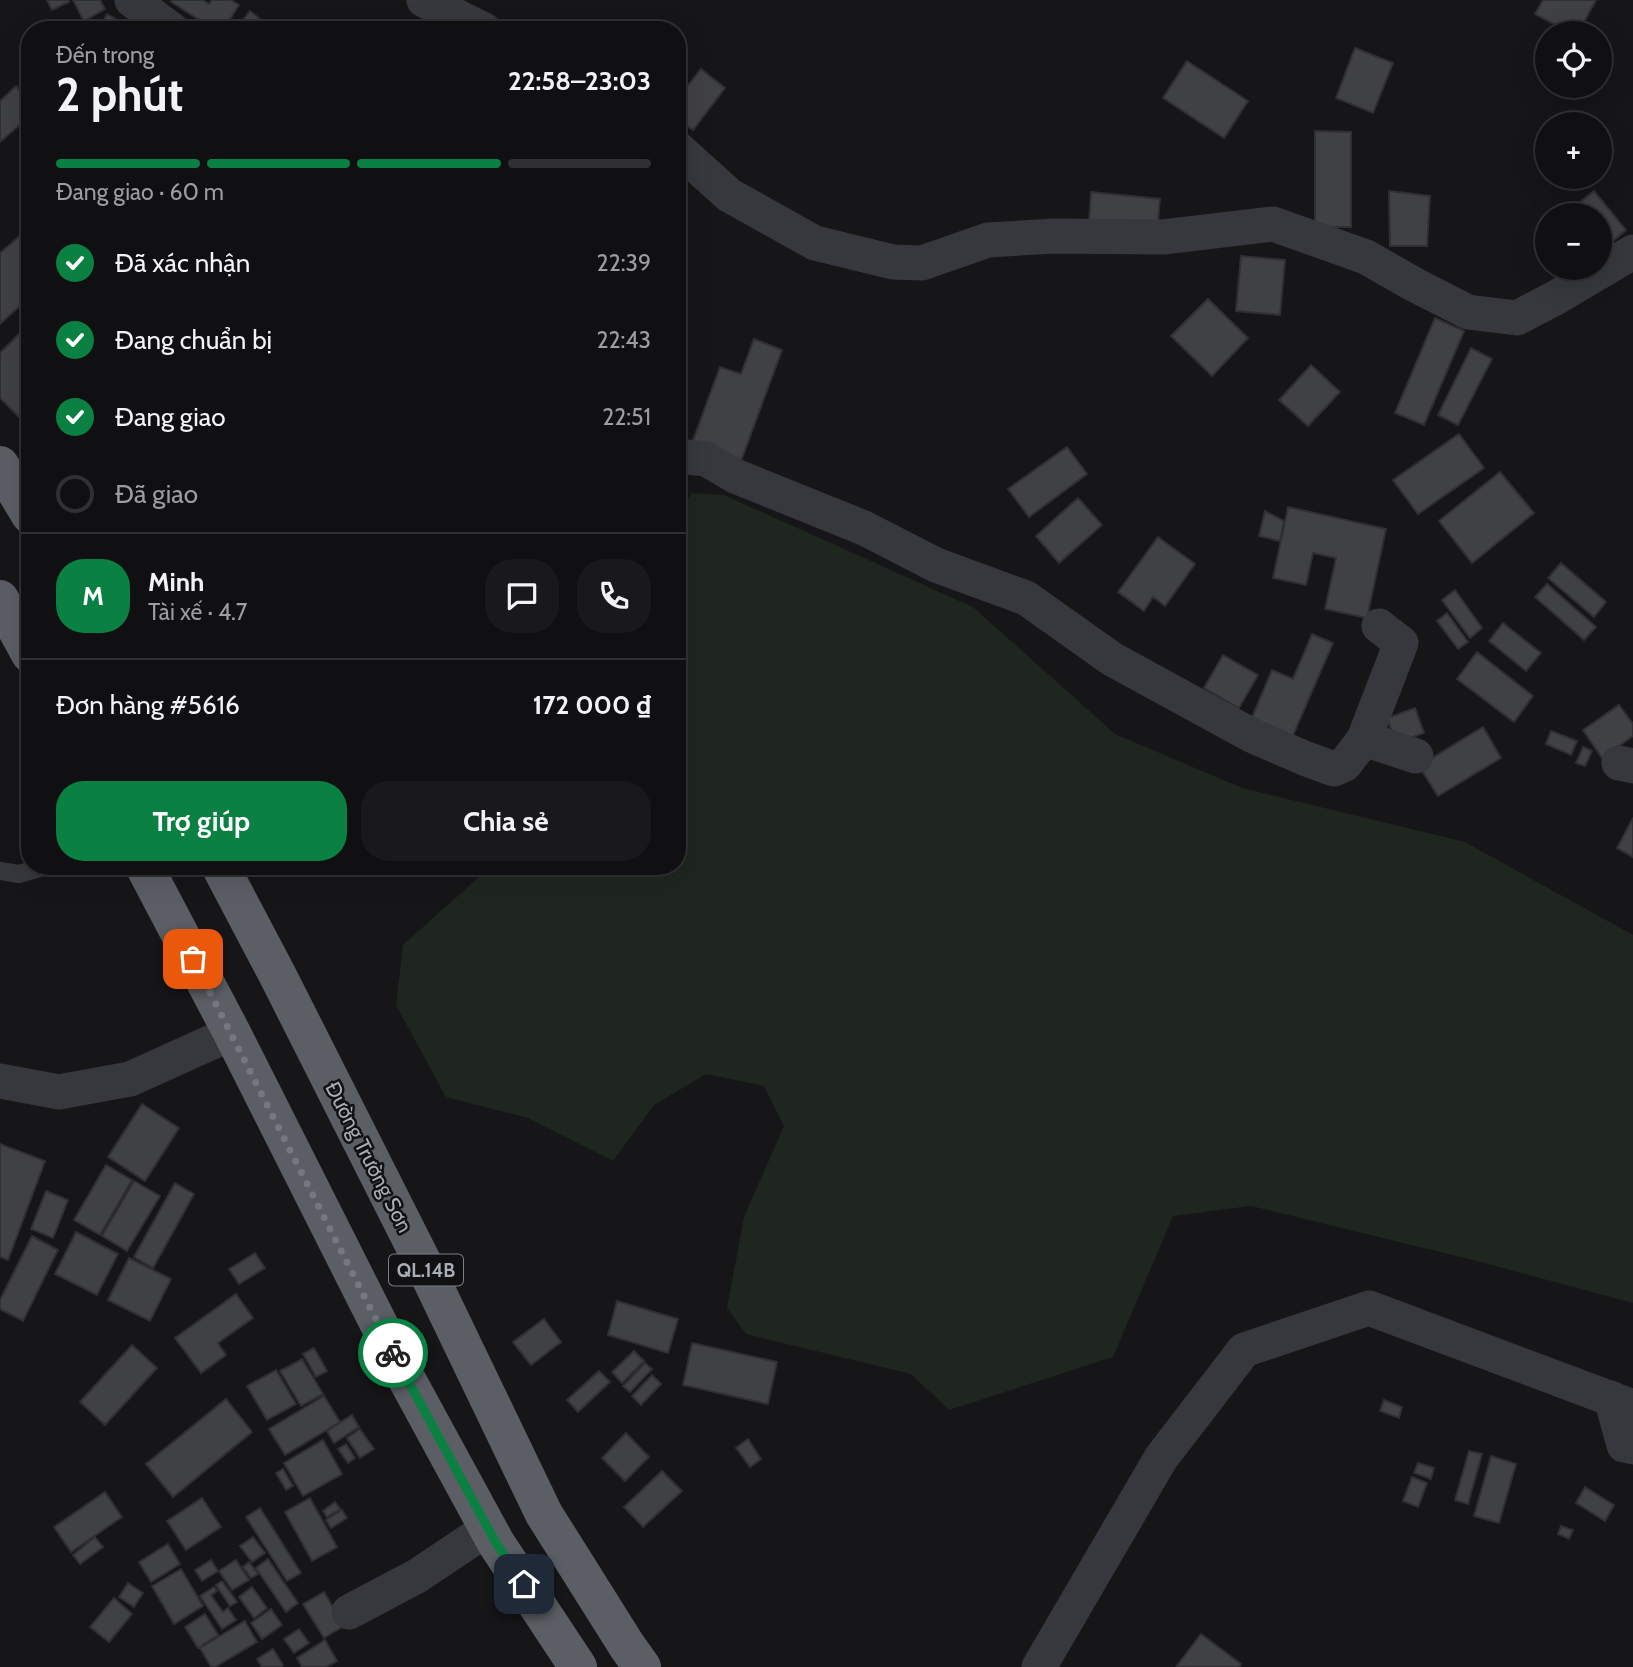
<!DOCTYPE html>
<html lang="vi">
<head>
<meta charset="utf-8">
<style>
	:root { --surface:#101012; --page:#19191b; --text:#f1f3f6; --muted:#9c9d9f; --line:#303032; --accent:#0b8043 }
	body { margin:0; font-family:Cabin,sans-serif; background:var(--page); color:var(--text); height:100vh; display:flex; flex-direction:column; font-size:26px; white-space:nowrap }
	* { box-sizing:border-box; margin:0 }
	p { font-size:23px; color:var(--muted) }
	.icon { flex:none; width:38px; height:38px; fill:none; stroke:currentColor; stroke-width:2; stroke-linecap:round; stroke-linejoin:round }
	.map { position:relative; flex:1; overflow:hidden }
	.panel { position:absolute; left:21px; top:21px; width:665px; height:854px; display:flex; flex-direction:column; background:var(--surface); border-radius:28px; box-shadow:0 7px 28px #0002,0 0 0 2px var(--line) }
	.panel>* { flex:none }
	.controls { position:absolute; left:1535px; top:21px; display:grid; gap:14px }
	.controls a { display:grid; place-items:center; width:77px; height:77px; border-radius:50%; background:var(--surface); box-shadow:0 7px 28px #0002,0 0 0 2px var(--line); font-size:35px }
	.pin { position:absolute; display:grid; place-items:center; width:60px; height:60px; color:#fff; margin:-30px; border-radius:14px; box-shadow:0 4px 10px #0006 }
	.courier { position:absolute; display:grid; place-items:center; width:70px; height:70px; margin:-35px; border:5px solid #0b8043; border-radius:50%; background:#fff; color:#222; box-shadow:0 2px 9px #0007 }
	.summary em { font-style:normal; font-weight:700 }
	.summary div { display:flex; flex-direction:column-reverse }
	.summary { display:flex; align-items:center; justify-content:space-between; height:119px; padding:0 35px }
	h1 { font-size:46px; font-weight:700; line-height:52px }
	.bar { display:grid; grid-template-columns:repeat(4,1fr); gap:10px 7px; align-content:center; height:84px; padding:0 35px }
	.bar i { height:9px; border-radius:5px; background:var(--line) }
	.bar .current { background:var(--accent) }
	.bar p { grid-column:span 4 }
	.line { display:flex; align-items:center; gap:18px; padding:0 35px; border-top:2px solid var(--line) }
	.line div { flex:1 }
	.round { display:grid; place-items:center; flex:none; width:74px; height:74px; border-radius:28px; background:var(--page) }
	ol { padding:0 35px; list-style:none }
	li { display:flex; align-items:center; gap:21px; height:77px }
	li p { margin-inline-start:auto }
	li .icon { padding:7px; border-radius:50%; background:var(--accent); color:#fff; stroke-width:4 }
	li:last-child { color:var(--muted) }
	li i { width:38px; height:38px; border:4px solid var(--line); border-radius:50% }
	.primary-button { display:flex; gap:14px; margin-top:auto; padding:14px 35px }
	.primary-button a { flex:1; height:80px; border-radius:28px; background:var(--accent); color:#fff; font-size:28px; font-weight:700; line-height:80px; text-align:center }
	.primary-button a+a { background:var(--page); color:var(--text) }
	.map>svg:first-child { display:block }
</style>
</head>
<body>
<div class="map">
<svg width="1633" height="1667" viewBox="0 0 1633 1667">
	<rect width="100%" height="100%" fill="#161618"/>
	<!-- green -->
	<polygon fill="#1e261f" points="692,493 724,495 973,607 1115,734 1242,788 1465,842 1633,935 1633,1303 1477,1261 1251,1206 1173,1216 1113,1357 949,1410 911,1374 746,1334 727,1308 744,1217 784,1126 764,1086 706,1074 654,1105 613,1161 528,1118 446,1097 396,1005 403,945 491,866 677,866 677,516"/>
	<!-- building -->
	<g fill="#404145" stroke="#303034" stroke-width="2">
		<polygon points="47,0 68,0 69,2 52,10"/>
		<polygon points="73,0 100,0 105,9 84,21"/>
		<polygon points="172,0 203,0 209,4 212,0 231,0 239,5 223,30 215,30 171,2"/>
		<polygon points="1543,0 1596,0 1578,33 1571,33 1535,14"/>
		<polygon points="250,11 272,29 272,30 235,30"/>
		<polygon points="107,14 133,29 132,30 99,30"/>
		<polygon points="1355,48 1393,63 1373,113 1336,98"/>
		<polygon points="1187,61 1248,101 1224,138 1163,98"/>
		<polygon points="701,69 725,88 693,130 677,118 677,99"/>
		<polygon points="16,86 30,102 30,116 0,142 0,101"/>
		<polygon points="1315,131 1351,132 1351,227 1315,227"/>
		<polygon points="1389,191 1430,196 1427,246 1390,246"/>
		<polygon points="1594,191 1626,230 1600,252 1600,215 1564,215"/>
		<polygon points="1091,192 1160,199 1157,231 1089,224"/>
		<polygon points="30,227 30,297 0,324 0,253"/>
		<polygon points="1241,256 1285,260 1280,315 1236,311"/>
		<polygon points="1208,299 1248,338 1212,376 1171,336"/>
		<polygon points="1435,318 1464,331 1424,425 1395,413"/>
		<polygon points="30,323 30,427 29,427 0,398 0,353"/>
		<polygon points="754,339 782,350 741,461 692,443 720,367 741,374"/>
		<polygon points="1471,348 1492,359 1458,425 1438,415"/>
		<polygon points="1311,365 1340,392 1308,426 1279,400"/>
		<polygon points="1459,434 1484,468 1418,514 1393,480"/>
		<polygon points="1067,447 1087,474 1029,517 1008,489"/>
		<polygon points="1500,472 1534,513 1472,563 1439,521"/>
		<polygon points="1078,498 1102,525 1059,563 1036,536"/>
		<polygon points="1288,507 1386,529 1367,618 1325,609 1336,558 1313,553 1306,585 1273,578"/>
		<polygon points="1265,511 1284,521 1280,541 1259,536"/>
		<polygon points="1158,537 1195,564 1165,606 1153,597 1144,611 1118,592"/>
		<polygon points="1561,563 1606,602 1594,617 1548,578"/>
		<polygon points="1547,584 1596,627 1584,640 1535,597"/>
		<polygon points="1455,590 1482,628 1470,638 1442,600"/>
		<polygon points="1447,613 1468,642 1458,649 1437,621"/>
		<polygon points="1503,623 1541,653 1526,671 1489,641"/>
		<polygon points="1312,634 1333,643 1291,740 1250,722 1272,670 1293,679"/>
		<polygon points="1477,652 1533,696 1514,722 1457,679"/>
		<polygon points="1223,655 1258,675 1239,708 1204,688"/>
		<polygon points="1619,705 1633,724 1633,736 1602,758 1583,730"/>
		<polygon points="1415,708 1424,733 1396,743 1387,718"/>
		<polygon points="1483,727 1501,758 1438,796 1419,766"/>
		<polygon points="1551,731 1577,741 1571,755 1546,744"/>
		<polygon points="1583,747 1592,751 1585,766 1576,763"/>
		<polygon points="1633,818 1633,857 1617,848"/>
		<polygon points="142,1104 179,1128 145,1181 108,1157"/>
		<polygon points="0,1144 45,1161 8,1260 0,1257"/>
		<polygon points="106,1165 132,1180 100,1235 74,1220"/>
		<polygon points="134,1181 160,1196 127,1251 102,1236"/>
		<polygon points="175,1183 194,1194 153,1268 134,1257"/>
		<polygon points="46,1191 68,1200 53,1238 31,1229"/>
		<polygon points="76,1232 118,1254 97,1295 55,1274"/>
		<polygon points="32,1236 58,1250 23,1321 0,1309 0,1300"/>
		<polygon points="255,1253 265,1268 239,1284 229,1269"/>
		<polygon points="129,1258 171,1279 150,1321 108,1300"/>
		<polygon points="236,1294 253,1318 218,1343 226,1355 201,1373 175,1338"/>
		<polygon points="617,1301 678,1319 668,1353 608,1335"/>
		<polygon points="544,1319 561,1342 531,1365 513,1342"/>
		<polygon points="692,1343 777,1362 768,1404 683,1385"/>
		<polygon points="132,1345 157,1368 105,1425 80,1402"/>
		<polygon points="314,1348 327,1371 316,1377 303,1354"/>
		<polygon points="634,1351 644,1361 622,1383 612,1372"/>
		<polygon points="302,1359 323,1394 301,1406 280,1371"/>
		<polygon points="645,1363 652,1369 630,1392 623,1386"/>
		<polygon points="276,1370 296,1404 267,1420 247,1386"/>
		<polygon points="599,1371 610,1382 578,1412 567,1400"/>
		<polygon points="652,1375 661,1384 641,1405 632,1396"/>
		<polygon points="324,1396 340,1422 285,1455 269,1429"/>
		<polygon points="226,1399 252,1432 173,1497 146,1464"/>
		<polygon points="1384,1400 1402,1407 1399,1418 1380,1411"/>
		<polygon points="352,1415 359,1427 334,1443 327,1431"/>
		<polygon points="360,1429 374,1449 360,1458 347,1438"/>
		<polygon points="626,1433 649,1457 625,1481 602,1458"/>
		<polygon points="748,1439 761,1459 750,1467 736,1448"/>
		<polygon points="323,1440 342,1474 303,1496 284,1463"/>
		<polygon points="346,1444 355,1458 348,1463 338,1449"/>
		<polygon points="1469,1451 1482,1454 1468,1504 1455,1500"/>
		<polygon points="1491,1456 1516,1464 1499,1523 1474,1516"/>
		<polygon points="1418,1463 1434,1468 1431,1479 1414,1473"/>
		<polygon points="283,1469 293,1486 286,1490 276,1473"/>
		<polygon points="662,1471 682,1491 643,1527 624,1507"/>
		<polygon points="1412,1477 1427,1483 1418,1507 1403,1501"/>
		<polygon points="1585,1487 1614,1505 1605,1521 1576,1503"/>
		<polygon points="105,1492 122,1517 71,1552 54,1527"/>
		<polygon points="202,1498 221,1527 186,1550 167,1521"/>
		<polygon points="310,1498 337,1547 312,1561 285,1512"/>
		<polygon points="335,1502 340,1509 327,1517 323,1511"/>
		<polygon points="260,1508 301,1573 287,1581 246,1517"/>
		<polygon points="342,1510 347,1518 331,1528 326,1520"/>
		<polygon points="1561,1526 1573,1530 1569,1539 1558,1534"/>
		<polygon points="95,1537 103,1547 80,1564 73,1555"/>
		<polygon points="253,1537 265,1553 252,1562 240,1546"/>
		<polygon points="168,1544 180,1564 151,1582 139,1562"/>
		<polygon points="268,1559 298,1603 286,1612 256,1568"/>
		<polygon points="211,1560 218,1571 202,1581 195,1570"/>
		<polygon points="236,1560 249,1580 232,1590 219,1571"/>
		<polygon points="249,1562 258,1574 251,1578 243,1567"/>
		<polygon points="181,1569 203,1606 174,1624 152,1586"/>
		<polygon points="222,1581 237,1602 230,1606 216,1585"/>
		<polygon points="128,1583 143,1593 134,1607 119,1597"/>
		<polygon points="214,1587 217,1591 211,1595 223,1612 228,1608 236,1620 222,1629 200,1596"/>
		<polygon points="252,1587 267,1608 254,1618 239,1597"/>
		<polygon points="324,1592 344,1626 324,1638 303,1604"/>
		<polygon points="114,1598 132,1614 109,1642 90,1627"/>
		<polygon points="271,1609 282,1625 262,1639 251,1623"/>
		<polygon points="205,1614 218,1635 198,1648 185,1627"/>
		<polygon points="245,1621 257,1642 215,1667 211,1667 200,1648"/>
		<polygon points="299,1629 309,1643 294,1653 284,1639"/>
		<polygon points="1201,1634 1241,1664 1239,1667 1176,1667"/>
		<polygon points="325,1640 337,1661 326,1667 302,1667 297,1658"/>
		<polygon points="273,1649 283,1665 281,1667 262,1667 257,1659"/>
	</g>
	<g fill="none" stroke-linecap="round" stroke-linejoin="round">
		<!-- service -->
		<polyline stroke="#37383d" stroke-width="18" points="0,871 19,874 47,866"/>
		<!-- minor -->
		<g stroke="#37383d" stroke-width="35">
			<polyline points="132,0 172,30"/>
			<polyline points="424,0 484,30"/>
			<polyline points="677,148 729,195 815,243 893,262 922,263 988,240 1054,236 1163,237 1273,224 1366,257 1415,285 1468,312 1517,318 1557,297 1633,252"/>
			<polyline points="677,456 706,459 735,476 864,528 936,565 1026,598 1112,659 1251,735 1304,758 1334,769 1345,764 1364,739"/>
			<polyline points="1379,626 1401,643 1364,739 1416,756"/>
			<polyline points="1619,763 1633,766"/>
			<polyline points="0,1081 59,1092 130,1079 232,1033"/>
			<polyline points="1611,1398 1624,1445 1633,1447"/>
			<polyline points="349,1612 417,1576 489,1528"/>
			<polyline points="1039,1667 1161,1458 1244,1350 1369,1308 1633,1407"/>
		</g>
		<!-- trunk -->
		<g stroke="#5b5e65" stroke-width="38">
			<polyline points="0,465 30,515"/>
			<polyline points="0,599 30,654"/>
			<polyline points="144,866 232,1033 405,1376 496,1543 578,1667"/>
			<polyline points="220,866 277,974 429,1275 544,1514 627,1646 642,1667"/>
		</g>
	</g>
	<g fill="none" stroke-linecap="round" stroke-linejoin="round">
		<!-- done -->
		<polyline stroke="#757880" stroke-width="7" stroke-dasharray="0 12.6" points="193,959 393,1353"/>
		<!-- route -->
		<polyline stroke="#0b8043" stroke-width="9" points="393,1353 496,1543 524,1584"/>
	</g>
	<g text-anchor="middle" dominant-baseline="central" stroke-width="5" stroke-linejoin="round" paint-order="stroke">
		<!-- shield labels -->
		<rect fill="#111113" stroke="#7b7e86" stroke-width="2" x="389" y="1254.5" width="74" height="31" rx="5"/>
		<g font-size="19" font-weight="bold" fill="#a8adb8">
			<text x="426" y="1270">QL.14B</text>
		</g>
		<!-- street labels -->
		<g font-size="21" fill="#a8adb8" stroke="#111113">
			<text transform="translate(369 1157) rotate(63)">Đường Trường Sơn</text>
		</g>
	</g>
</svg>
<div class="controls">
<a><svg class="icon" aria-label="locate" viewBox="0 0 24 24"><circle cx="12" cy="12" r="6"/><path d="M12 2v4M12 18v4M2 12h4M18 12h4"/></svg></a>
<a>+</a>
<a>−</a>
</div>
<div class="pin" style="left:193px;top:959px;background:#ea580c"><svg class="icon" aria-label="bag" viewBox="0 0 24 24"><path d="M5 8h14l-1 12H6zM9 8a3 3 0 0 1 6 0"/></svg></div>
<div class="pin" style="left:524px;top:1584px;background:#1f2937"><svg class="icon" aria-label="home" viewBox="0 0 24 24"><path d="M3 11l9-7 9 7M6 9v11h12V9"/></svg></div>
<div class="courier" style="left:393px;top:1353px"><svg class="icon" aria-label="bike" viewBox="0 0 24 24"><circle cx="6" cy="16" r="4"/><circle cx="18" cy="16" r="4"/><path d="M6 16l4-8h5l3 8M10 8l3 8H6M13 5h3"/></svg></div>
<section class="panel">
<div class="summary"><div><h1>2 phút</h1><p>Đến trong</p></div><em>22:58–23:03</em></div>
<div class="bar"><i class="current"></i><i class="current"></i><i class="current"></i><i></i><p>Đang giao · 60 m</p></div>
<ol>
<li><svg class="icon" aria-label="check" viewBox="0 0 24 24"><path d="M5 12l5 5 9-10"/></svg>Đã xác nhận<p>22:39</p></li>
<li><svg class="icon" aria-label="check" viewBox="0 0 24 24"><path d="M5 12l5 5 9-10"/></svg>Đang chuẩn bị<p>22:43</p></li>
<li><svg class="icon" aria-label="check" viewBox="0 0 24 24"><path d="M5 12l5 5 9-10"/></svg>Đang giao<p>22:51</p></li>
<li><i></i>Đã giao</li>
</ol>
<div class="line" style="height:126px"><b class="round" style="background:var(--accent);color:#fff">M</b><div><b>Minh</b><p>Tài xế · 4.7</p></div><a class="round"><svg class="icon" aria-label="chat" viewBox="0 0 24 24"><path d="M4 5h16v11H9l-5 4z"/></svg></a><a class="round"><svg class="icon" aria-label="phone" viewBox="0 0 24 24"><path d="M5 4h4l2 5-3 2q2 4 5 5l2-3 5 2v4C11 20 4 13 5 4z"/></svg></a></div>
<div class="line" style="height:91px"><div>Đơn hàng #5616</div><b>172 000 ₫</b></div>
<div class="primary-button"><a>Trợ giúp</a><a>Chia sẻ</a></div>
</section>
</div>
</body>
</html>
